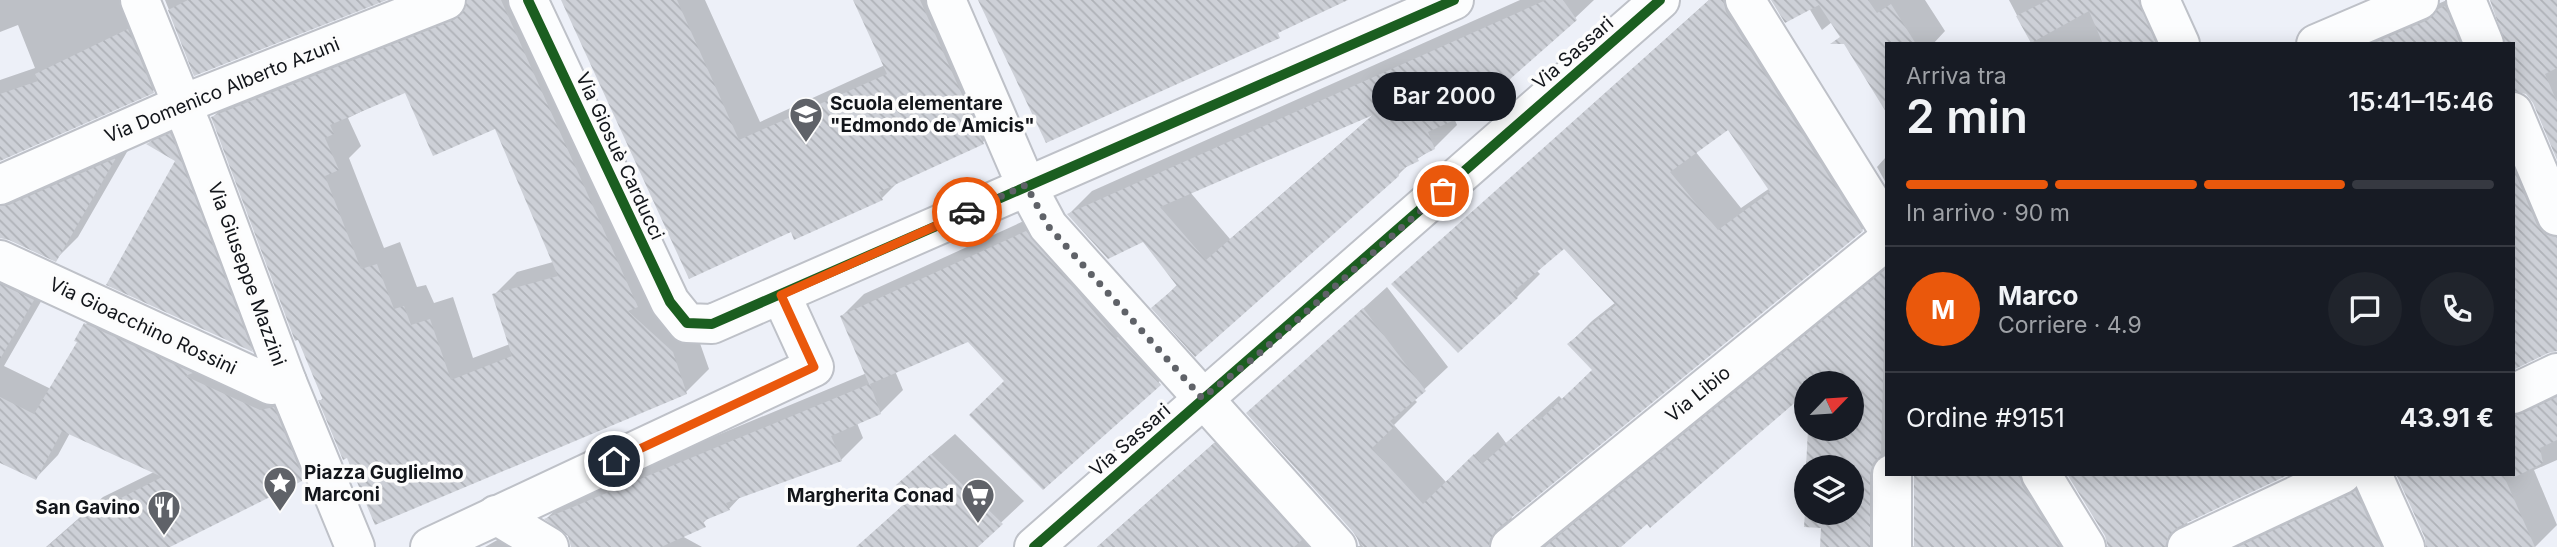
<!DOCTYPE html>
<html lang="it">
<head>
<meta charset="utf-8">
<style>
	:root { --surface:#171b24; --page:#20242c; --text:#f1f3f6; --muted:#9ea1a6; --line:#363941; --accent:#ea580c }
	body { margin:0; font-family:Inter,sans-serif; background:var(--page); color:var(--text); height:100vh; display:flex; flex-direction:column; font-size:26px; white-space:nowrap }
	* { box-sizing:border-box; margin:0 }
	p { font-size:23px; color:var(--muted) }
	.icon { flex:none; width:38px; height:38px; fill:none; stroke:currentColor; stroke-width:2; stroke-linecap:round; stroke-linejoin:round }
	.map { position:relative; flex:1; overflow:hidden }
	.details { position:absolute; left:1885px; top:42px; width:630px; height:434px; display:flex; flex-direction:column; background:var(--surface); border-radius:0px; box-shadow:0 4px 18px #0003 }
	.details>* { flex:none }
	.needle { width:46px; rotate:65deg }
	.fabs { position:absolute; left:1794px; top:371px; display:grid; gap:14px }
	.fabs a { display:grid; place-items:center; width:70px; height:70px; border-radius:50%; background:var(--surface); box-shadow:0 4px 18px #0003; font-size:35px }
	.pin { position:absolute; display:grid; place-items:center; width:60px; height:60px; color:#fff; margin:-30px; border:4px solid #fff; border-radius:50%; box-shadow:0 2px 7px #0007 }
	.courier { position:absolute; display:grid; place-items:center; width:70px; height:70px; margin:-35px; border:5px solid #ea580c; border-radius:50%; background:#fff; color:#222; box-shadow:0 2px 9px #0007 }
	.bubble { position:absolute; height:49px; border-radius:24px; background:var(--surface); box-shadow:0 4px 18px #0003; font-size:23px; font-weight:600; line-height:49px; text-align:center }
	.head em { font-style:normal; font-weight:600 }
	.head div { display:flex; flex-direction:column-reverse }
	.head { display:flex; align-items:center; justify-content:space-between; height:119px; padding:0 21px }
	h1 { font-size:46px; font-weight:600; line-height:52px }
	.bar { display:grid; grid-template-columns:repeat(4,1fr); gap:10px 7px; align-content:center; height:84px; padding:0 21px }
	.bar i { height:9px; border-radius:5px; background:var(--line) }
	.bar .current { background:var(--accent) }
	.bar p { grid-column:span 4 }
	.line { display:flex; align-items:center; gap:18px; padding:0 21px; border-top:2px solid var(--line) }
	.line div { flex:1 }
	.round { display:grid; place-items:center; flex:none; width:74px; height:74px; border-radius:37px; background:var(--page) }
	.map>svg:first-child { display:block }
</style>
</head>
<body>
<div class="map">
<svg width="2557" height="547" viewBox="0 0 2557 547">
	<defs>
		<pattern id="building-back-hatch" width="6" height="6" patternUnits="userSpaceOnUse" patternTransform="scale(1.75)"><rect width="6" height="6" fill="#cdd0d7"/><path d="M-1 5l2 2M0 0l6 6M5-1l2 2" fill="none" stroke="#afb2b8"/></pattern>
	</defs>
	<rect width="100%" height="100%" fill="#edf0f8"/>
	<!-- shadow -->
	<g fill="#0003" fill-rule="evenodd">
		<polygon points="0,0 148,0 176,69 153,91 0,160 0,80 35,68 18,25 0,32"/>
		<polygon points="165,0 382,0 195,74"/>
		<path d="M469,0H532L695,329L709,369L686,392L348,456L320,401L324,397L213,117L236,94L469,2ZM406,90L496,127L553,262L517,272L494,295L510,344L473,358L453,297L434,303L426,285L417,287L400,242L384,248L349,158L361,146L348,118Z"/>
		<polygon points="573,0 705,0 760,122 885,65 855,0 948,0 1003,122 983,142 899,181 882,198 791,230"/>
		<path d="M1520,0H1594L1575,18L1454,118L1457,125L1434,148L1408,165L1398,175L1154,308L1178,284L1144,239L1069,214L1092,191ZM1374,114L1230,239L1190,192Z"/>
		<path d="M1709,0H1756L1885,207L1862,230L1512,515L1511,526L1537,546L1549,542L1886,267V474L1905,544L1916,547V474H2052L2099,544L2110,547L2187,522L2190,534L2367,474L2416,543L2428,547L2427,538L2398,474H2513V44L2492,0H2557V155L2535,103L2527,93L2514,89L2515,96L2557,196V350L2547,352L2514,368L2515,380L2557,387V460L2534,470L2557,525L2535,547H1822L1823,527L1806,526L1807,513H1852V467H1809L1810,429H1852V383H1806V391L1618,547H1097L1238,422L1354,546H1360L1355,531L1248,413L1387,287L1448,367L1414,399L1417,402L1394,425L1446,482L1498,432L1506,443L1559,396L1562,399L1594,369L1569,344L1592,321L1616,302L1564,247L1536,270L1540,274L1517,297L1393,284ZM1728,127L1770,188L1741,208L1695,151Z"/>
		<polygon points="1773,0 1925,0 1945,31 1933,44 1886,44 1886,76 1871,85 1832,22 1822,30 1809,8"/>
		<polygon points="2009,0 2170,0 2189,44 2032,44"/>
		<polygon points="2447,0 2475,0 2494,39 2506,44 2332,44 2349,42"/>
		<polygon points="171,122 275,328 252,350 177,161 148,144"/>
		<polygon points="135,138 78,237 55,260 10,238 0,237 0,196"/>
		<polygon points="1886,157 1886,183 1877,167"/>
		<polygon points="1048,210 1182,361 1043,487 1006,381 968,340 895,371 903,390 880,413 857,423 863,438 841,460 741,496 729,509 710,516 696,530 682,536 702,547 572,547 570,536 547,518 569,497 867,373 842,316 864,294"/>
		<polygon points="0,238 5,250 55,277 4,366 51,389 80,341 86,324 108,301 283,387 325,456 303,478 166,547 46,547 103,497 154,472 70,433 58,455 36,478 0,461"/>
		<polygon points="955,434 1024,501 975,547 857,547 911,498 921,463"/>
		<polygon points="525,524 566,547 485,547"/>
	</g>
	<!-- building -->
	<g fill="url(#building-back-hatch)" fill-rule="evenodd">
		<polygon points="188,0 387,0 194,76 168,10"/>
		<path d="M467,0H501L638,307L628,311L673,352L687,394L375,525L347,458L343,460L318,400H323L298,340L295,341L211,117L454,20L463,13ZM405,93L433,156L495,129L558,276L492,294L512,356L451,380L430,319L411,325L404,306L394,309L377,264L361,269L325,176L339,170L325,138L334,134L330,125Z"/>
		<polygon points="561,0 677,0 739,140 887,74 853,0 920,0 984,144 879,192 883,200 794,240 791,232 689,279"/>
		<polygon points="978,0 1348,0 1278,33 1280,38 1046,143"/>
		<path d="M1546,0H1563L1577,20L1474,111L1428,132L1435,149L1417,158L1419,161L1398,171L1399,176L1195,357L1151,308L1177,286L1143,242L1108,259L1067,214ZM1373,115L1206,260L1160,207Z"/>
		<path d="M1709,0H1723L1726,12L1863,231L1496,530L1490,539L1489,547H1363L1353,532L1246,413L1363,308L1426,391L1390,421L1395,426L1372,448L1423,504L1474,454L1482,464L1535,418L1539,421L1592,370L1567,344L1616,305L1564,249L1513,292L1518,298L1458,353L1391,284ZM1728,130L1770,192L1718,230L1670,172Z"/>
		<polygon points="1771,0 1868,0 1877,13 1891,4 1916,44 1886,44 1886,112 1844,44 1830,44 1840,37 1819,5 1785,23"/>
		<polygon points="2048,0 2138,0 2156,44 2103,44 2089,11 2031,43 2016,16"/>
		<polygon points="2490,0 2557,0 2557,68 2545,74 2557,102 2557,160 2533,103 2526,94 2513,91 2513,44 2505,44"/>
		<polygon points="2445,6 2460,44 2372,44 2428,20 2438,9"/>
		<polygon points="128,29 154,93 0,161 0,94 38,81 35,74"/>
		<polygon points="170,133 173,139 253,352 106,285 175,161 146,144"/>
		<polygon points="116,158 56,262 9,240 0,238 0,206 9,205"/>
		<polygon points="2513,168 2537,225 2544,234 2557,237 2557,351 2548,353 2513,370"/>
		<polygon points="1026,231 1116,338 1118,337 1161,385 1043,490 969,415 1004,381 968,342 870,384 881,414 831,436 842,461 726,503 730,510 703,521 706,527 661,547 571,547 568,536 544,519 869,384 840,316"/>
		<polygon points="1886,269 1881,455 1873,463 1870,474 1870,547 1820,547 1821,528 1804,527 1806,498 1806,513 1852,513 1852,467 1806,467 1808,429 1852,429 1852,383 1806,383 1806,393 1650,528 1647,524 1621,547 1545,547"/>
		<polygon points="0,284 34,300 0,359"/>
		<polygon points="84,323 193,373 185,376 260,410 274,407 304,480 170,547 47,547 78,520 162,477 62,431 36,480 0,463 0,397 34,414 77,342 74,341"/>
		<polygon points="2557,397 2557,440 2540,448 2543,463 2513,478 2513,416 2522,414"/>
		<polygon points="1214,443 1302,540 1294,547 1097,547"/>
		<polygon points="931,454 1003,524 978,547 856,547 910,499 896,485"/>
		<polygon points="1914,474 2019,474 2022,485 2060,547 1914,547"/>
		<polygon points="2067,474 2290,474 2178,527 2169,535 2165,547 2108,547 2105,536"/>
		<polygon points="2396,474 2503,474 2535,547 2426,547 2425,538"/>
		<polygon points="2355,490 2381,547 2238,547 2351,494"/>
	</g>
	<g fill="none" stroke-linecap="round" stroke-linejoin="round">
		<defs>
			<g id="street">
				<polyline points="140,0 193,131 287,382 355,547"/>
				<polyline points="528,0 670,302 687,323 712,324 1454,0"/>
				<polyline points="946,0 1026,185 1048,226 1337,547"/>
				<polyline points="1745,0 1886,226"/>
				<polyline points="2160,0 2180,44"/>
				<polyline points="2466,0 2484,44"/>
				<polyline points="2316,44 2419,0"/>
				<polyline points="2513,112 2557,216"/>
				<polyline points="0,185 183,104 446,0"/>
				<polyline points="0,260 271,385 287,382"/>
				<polyline points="2513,394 2557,373"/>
				<polyline points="2041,474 2086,547"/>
				<polyline points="2372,474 2405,547"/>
				<polyline points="496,515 549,547"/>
				<polyline points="430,547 814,367 781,295"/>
				<polyline points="1510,547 1886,241"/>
				<polyline points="1892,547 1892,474"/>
				<polyline points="2187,547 2342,474"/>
			</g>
			<polyline id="secondary" points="1034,547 1660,0"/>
		</defs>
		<!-- street casing -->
		<use href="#street" stroke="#bec1c8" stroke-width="42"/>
		<!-- secondary casing -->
		<use href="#secondary" stroke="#bec1c8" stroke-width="42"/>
		<!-- street -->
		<use href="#street" stroke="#fcfdfe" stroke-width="38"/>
		<!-- secondary -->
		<use href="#secondary" stroke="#fcfdfe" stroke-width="38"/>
		<defs>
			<g id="cycleway">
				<polyline points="528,0 670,302 687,323 712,324 1454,0"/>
				<polyline points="1034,547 1660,0"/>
			</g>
		</defs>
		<!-- cycleway casing -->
		<use href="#cycleway" stroke="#fcfcfc" stroke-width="15"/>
		<!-- cycleway -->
		<use href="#cycleway" stroke="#1b5e20" stroke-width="10"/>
	</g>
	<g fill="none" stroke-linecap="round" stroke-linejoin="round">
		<!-- done -->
		<polyline stroke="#5f6268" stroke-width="7" stroke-dasharray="0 12.6" points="967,212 1026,185 1048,226 1202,398 1254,358 1443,191"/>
		<!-- route -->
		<polyline stroke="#ea580c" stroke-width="9" points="614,461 814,367 781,295 967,212"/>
	</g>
	<!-- icons -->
	<defs>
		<symbol id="school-pin" viewBox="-11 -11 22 30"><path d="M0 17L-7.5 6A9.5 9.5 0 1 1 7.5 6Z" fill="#5f6268" stroke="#fcfcfc"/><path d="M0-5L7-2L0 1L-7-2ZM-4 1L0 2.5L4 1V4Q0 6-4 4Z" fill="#fff"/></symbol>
		<symbol id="sight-pin" viewBox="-11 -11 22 30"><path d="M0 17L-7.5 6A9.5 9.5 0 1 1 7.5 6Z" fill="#5f6268" stroke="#fcfcfc"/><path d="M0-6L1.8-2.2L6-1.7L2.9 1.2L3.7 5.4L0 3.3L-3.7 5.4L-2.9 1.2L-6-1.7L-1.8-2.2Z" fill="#fff"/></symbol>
		<symbol id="supermarket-pin" viewBox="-11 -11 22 30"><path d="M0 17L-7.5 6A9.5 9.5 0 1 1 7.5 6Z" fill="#5f6268" stroke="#fcfcfc"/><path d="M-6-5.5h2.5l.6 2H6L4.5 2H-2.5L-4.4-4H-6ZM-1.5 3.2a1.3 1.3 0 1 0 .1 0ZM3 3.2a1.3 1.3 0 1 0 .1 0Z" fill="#fff"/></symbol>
		<symbol id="restaurant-pin" viewBox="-11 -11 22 30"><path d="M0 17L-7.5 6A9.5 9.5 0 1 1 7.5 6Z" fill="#5f6268" stroke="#fcfcfc"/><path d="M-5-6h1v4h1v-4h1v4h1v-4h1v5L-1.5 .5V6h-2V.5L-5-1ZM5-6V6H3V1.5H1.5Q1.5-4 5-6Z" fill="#fff"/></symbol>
	</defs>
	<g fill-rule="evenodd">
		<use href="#school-pin" x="787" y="95" width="38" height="52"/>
		<use href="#sight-pin" x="261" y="464" width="38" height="52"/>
		<use href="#supermarket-pin" x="959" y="476" width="38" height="52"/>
		<use href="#restaurant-pin" x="145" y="488" width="38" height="52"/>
	</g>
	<g text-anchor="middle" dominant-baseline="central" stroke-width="7" stroke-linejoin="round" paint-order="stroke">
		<!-- street labels -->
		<g font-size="19" fill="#12151a" stroke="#fcfcfc">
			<text transform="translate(1573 53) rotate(-41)">Via Sassari</text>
			<text transform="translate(222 90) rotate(-22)">Via Domenico Alberto Azuni</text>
			<text transform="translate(620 156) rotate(65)">Via Giosuè Carducci</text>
			<text transform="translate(247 274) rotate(70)">Via Giuseppe Mazzini</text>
			<text transform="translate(143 326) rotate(25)">Via Gioacchino Rossini</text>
			<text transform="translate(1698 394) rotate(-39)">Via Libio</text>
			<text transform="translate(1130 440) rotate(-41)">Via Sassari</text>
		</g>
		<!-- poi labels -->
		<g font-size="19" font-weight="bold" fill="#12151a" stroke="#fcfcfc" text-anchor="start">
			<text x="830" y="103">Scuola elementare<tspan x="830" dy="22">"Edmondo de Amicis"</tspan></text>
			<text x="304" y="472">Piazza Guglielmo<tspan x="304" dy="22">Marconi</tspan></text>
			<text x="954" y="495" text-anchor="end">Margherita Conad</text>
			<text x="140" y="507" text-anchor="end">San Gavino</text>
		</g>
	</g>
</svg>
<div class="fabs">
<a><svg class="needle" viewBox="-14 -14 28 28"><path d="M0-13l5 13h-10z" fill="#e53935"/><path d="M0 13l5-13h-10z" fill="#9ea1a6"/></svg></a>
<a><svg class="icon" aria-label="layers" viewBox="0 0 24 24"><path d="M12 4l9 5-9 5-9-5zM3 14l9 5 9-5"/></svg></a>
</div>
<div class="pin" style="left:1443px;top:191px;background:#ea580c"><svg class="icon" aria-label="bag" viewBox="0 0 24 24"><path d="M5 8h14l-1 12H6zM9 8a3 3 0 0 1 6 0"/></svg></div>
<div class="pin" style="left:614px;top:461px;background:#1f2937"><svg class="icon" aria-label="home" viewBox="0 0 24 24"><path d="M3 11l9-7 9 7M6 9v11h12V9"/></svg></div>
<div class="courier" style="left:967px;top:212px"><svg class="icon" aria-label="car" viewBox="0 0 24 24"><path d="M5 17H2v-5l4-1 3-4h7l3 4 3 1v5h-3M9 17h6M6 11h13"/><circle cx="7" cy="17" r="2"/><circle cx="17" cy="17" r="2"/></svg></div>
<div class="bubble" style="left:1372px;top:72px;width:144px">Bar 2000</div>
<section class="details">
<div class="head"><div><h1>2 min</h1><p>Arriva tra</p></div><em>15:41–15:46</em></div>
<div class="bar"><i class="current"></i><i class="current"></i><i class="current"></i><i></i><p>In arrivo · 90 m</p></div>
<div class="line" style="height:126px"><b class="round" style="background:var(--accent);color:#fff">M</b><div><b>Marco</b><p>Corriere · 4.9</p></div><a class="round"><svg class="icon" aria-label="chat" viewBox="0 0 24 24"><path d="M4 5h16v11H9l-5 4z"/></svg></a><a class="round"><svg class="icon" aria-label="phone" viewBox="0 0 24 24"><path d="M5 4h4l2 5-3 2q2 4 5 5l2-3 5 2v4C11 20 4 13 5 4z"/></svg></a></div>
<div class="line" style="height:91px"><div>Ordine #9151</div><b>43.91 €</b></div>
</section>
</div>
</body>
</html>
